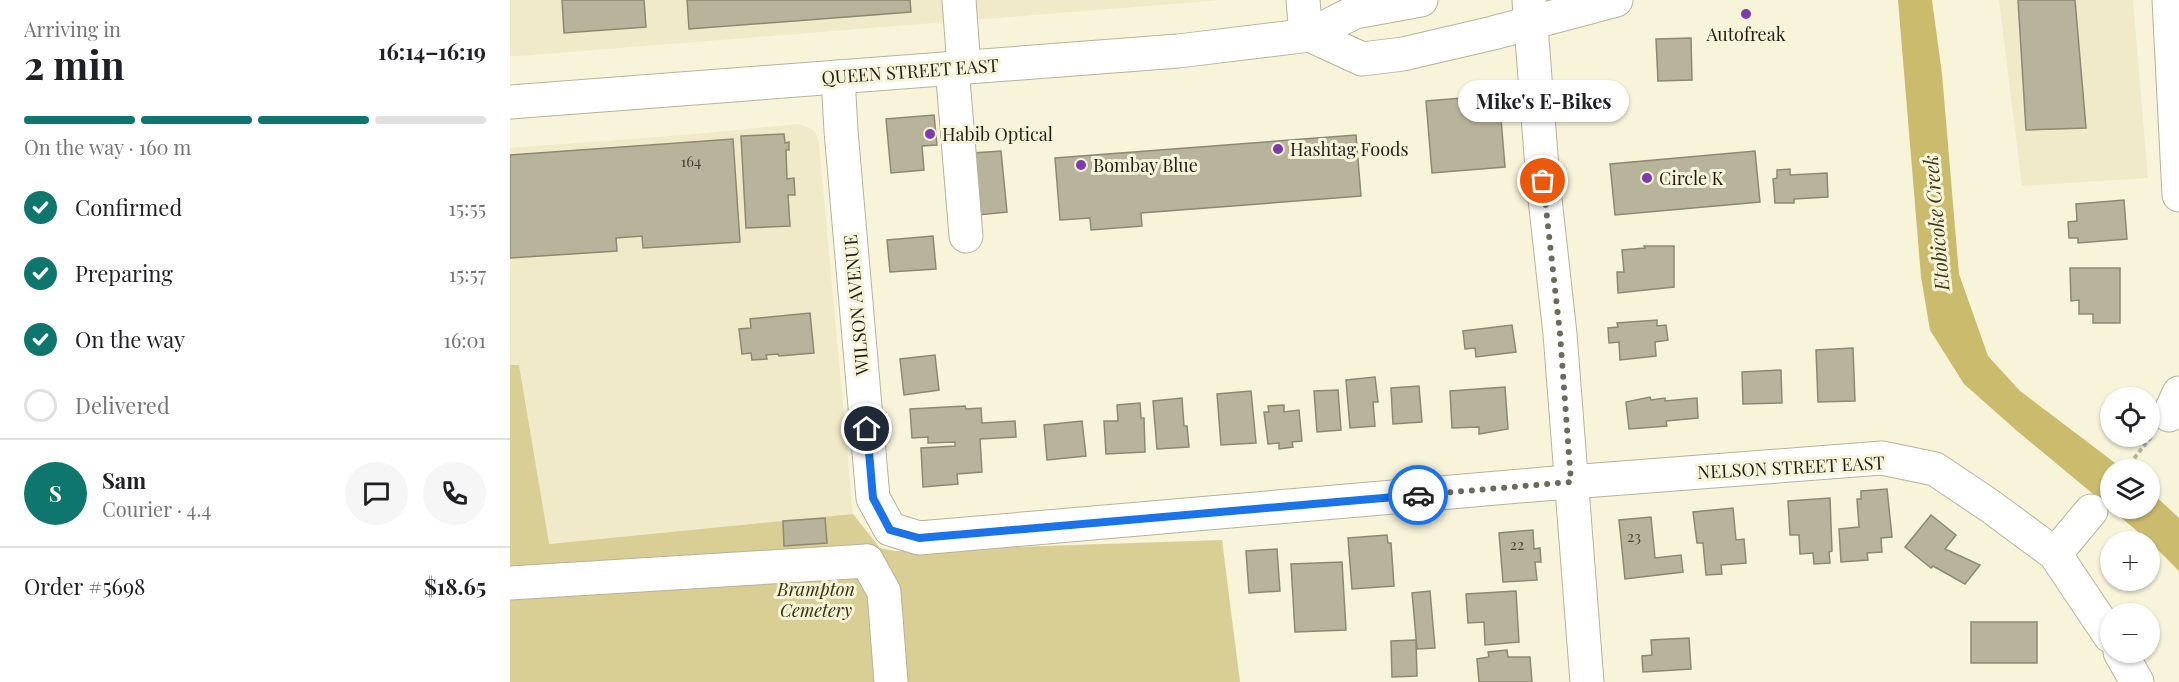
<!DOCTYPE html>
<html lang="en">
<head>
<meta charset="utf-8">
<style>
	:root { --surface:#fff; --page:#f6f6f6; --text:#202124; --muted:#757577; --line:#e0e0e0; --accent:#0f766e }
	body { margin:0; font-family:"Playfair Display",serif; background:var(--page); color:var(--text); height:100vh; display:flex; flex-direction:column; font-size:22px; white-space:nowrap }
	* { box-sizing:border-box; margin:0 }
	p { font-size:20px; color:var(--muted) }
	.icon { flex:none; width:33px; height:33px; fill:none; stroke:currentColor; stroke-width:2; stroke-linecap:round; stroke-linejoin:round }
	.map { position:relative; flex:1; overflow:hidden }
	.drawer { display:flex; flex-direction:column; background:var(--surface); width:510px }
	.drawer>* { flex:none }
	.fabs { position:absolute; left:1590px; top:387px; display:grid; gap:12px }
	.fabs a { display:grid; place-items:center; width:60px; height:60px; border-radius:50%; background:var(--surface); box-shadow:0 2px 4px #0004; font-size:30px }
	.pin { position:absolute; display:grid; place-items:center; width:51px; height:51px; color:#fff; margin:-26px; border:3px solid #fff; border-radius:50%; box-shadow:0 2px 6px #0007 }
	.courier { position:absolute; display:grid; place-items:center; width:60px; height:60px; margin:-30px; border:4px solid #1a73e8; border-radius:50%; background:#fff; color:#222; box-shadow:0 2px 8px #0007 }
	.bubble { position:absolute; height:42px; border-radius:21px; background:var(--surface); box-shadow:0 2px 4px #0004; font-size:20px; font-weight:700; line-height:42px; text-align:center }
	.head em { font-style:normal; font-weight:700 }
	.head div { display:flex; flex-direction:column-reverse }
	.head { display:flex; align-items:center; justify-content:space-between; height:102px; padding:0 24px }
	h1 { font-size:39px; font-weight:700; line-height:45px }
	.bar { display:grid; grid-template-columns:repeat(4,1fr); gap:9px 6px; align-content:center; height:72px; padding:0 24px }
	.bar i { height:8px; border-radius:4px; background:var(--line) }
	.bar .current { background:var(--accent) }
	.bar p { grid-column:span 4 }
	.line { display:flex; align-items:center; gap:15px; padding:0 24px; border-top:2px solid var(--line) }
	.line div { flex:1 }
	.round { display:grid; place-items:center; flex:none; width:63px; height:63px; border-radius:32px; background:var(--page) }
	ol { padding:0 24px; list-style:none }
	li { display:flex; align-items:center; gap:18px; height:66px }
	li p { margin-inline-start:auto }
	li .icon { padding:6px; border-radius:50%; background:var(--accent); color:#fff; stroke-width:4 }
	li:last-child { color:var(--muted) }
	li i { width:33px; height:33px; border:3px solid var(--line); border-radius:50% }
	main { display:flex; flex:1; min-height:0 }
	.map>svg:first-child { display:block }
</style>
</head>
<body>
<main>
<section class="drawer">
<div class="head"><div><h1>2 min</h1><p>Arriving in</p></div><em>16:14–16:19</em></div>
<div class="bar"><i class="current"></i><i class="current"></i><i class="current"></i><i></i><p>On the way · 160 m</p></div>
<ol>
<li><svg class="icon" aria-label="check" viewBox="0 0 24 24"><path d="M5 12l5 5 9-10"/></svg>Confirmed<p>15:55</p></li>
<li><svg class="icon" aria-label="check" viewBox="0 0 24 24"><path d="M5 12l5 5 9-10"/></svg>Preparing<p>15:57</p></li>
<li><svg class="icon" aria-label="check" viewBox="0 0 24 24"><path d="M5 12l5 5 9-10"/></svg>On the way<p>16:01</p></li>
<li><i></i>Delivered</li>
</ol>
<div class="line" style="height:108px"><b class="round" style="background:var(--accent);color:#fff">S</b><div><b>Sam</b><p>Courier · 4.4</p></div><a class="round"><svg class="icon" aria-label="chat" viewBox="0 0 24 24"><path d="M4 5h16v11H9l-5 4z"/></svg></a><a class="round"><svg class="icon" aria-label="phone" viewBox="0 0 24 24"><path d="M5 4h4l2 5-3 2q2 4 5 5l2-3 5 2v4C11 20 4 13 5 4z"/></svg></a></div>
<div class="line" style="height:78px"><div>Order #5698</div><b>$18.65</b></div>
</section>
<div class="map">
<svg width="1669" height="682" viewBox="0 0 1669 682">
	<rect width="100%" height="100%" fill="#f8f4da"/>
	<!-- built -->
	<g fill="#f0eac9">
		<polygon points="0,0 712,0 9,56 0,56"/>
		<polygon points="1489,0 1623,0 1638,178 1512,186"/>
		<polygon points="289,124 302,129 307,135 309,144 343,514 38,544 9,365 0,365 0,148 174,135"/>
	</g>
	<!-- green -->
	<polygon fill="#d9ce93" points="0,365 9,365 39,544 343,514 370,548 385,551 712,540 730,682 0,682"/>
	<!-- water -->
	<g fill="#cabb6d">
		<polygon points="1388,0 1422,0 1432,74 1449,274 1478,356 1510,391 1613,469 1600,470 1600,508 1506,430 1454,384 1420,330 1411,277"/>
		<polygon points="1640,491 1669,518 1669,571 1640,542 1601,509 1640,508"/>
	</g>
	<!-- building -->
	<g fill="#b8b49c" stroke="#8d8872" stroke-width="1.5">
		<polygon points="52,0 134,0 136,27 54,33"/>
		<polygon points="177,0 400,0 401,12 179,29"/>
		<polygon points="1508,0 1565,0 1576,128 1516,130"/>
		<polygon points="1181,38 1182,80 1148,81 1146,39"/>
		<polygon points="989,95 995,167 922,173 916,101"/>
		<polygon points="424,115 427,145 412,146 414,170 381,173 376,119"/>
		<polygon points="274,134 275,143 279,142 279,150 276,150 277,179 284,178 285,195 278,195 280,226 236,228 231,136"/>
		<polygon points="846,135 851,196 631,213 632,226 581,230 580,218 550,220 545,158"/>
		<polygon points="223,139 230,242 133,248 132,236 106,238 107,251 0,258 0,155"/>
		<polygon points="491,151 497,212 468,215 462,153"/>
		<polygon points="1245,151 1250,202 1105,215 1100,164"/>
		<polygon points="1280,169 1280,175 1317,173 1318,197 1284,199 1284,203 1265,203 1263,179 1267,178 1267,170"/>
		<polygon points="1614,200 1617,239 1568,243 1568,238 1559,238 1558,222 1567,221 1566,204"/>
		<polygon points="423,236 426,269 380,272 377,240"/>
		<polygon points="1134,246 1164,246 1164,287 1108,293 1107,272 1114,272 1112,250 1135,248"/>
		<polygon points="1560,268 1610,268 1610,323 1583,323 1583,314 1569,314 1569,300 1561,301"/>
		<polygon points="300,313 304,353 269,356 268,354 256,355 257,359 242,360 241,353 232,354 229,329 241,328 240,319"/>
		<polygon points="1147,320 1147,326 1156,325 1158,340 1145,342 1146,356 1110,360 1109,342 1099,343 1098,328 1108,327 1107,323"/>
		<polygon points="1002,325 1006,352 966,357 965,348 955,349 953,331"/>
		<polygon points="1343,348 1345,401 1308,402 1306,350"/>
		<polygon points="425,355 429,390 394,395 390,359"/>
		<polygon points="1271,370 1272,403 1233,404 1232,372"/>
		<polygon points="865,377 868,402 863,402 865,426 840,428 836,380"/>
		<polygon points="909,386 912,422 883,424 881,388"/>
		<polygon points="995,387 998,429 969,434 969,427 942,428 940,391"/>
		<polygon points="828,390 831,430 807,432 804,391"/>
		<polygon points="741,391 746,443 711,445 707,394"/>
		<polygon points="1140,397 1141,400 1155,398 1155,401 1187,398 1188,418 1156,421 1157,426 1119,429 1116,402"/>
		<polygon points="672,398 674,426 677,426 679,447 647,449 643,401"/>
		<polygon points="630,403 631,418 634,418 635,452 596,454 594,421 608,421 607,405"/>
		<polygon points="774,405 774,412 789,410 792,441 782,442 783,447 769,449 769,443 758,444 754,412 759,412 758,406"/>
		<polygon points="455,406 456,409 471,408 472,423 505,421 506,437 470,439 472,472 447,474 448,484 413,487 411,448 445,446 445,442 418,443 418,437 402,438 400,409"/>
		<polygon points="572,421 576,456 537,460 534,425"/>
		<polygon points="1377,489 1382,537 1371,538 1372,552 1357,553 1358,560 1331,562 1329,529 1349,527 1347,499 1351,499 1351,491"/>
		<polygon points="1320,498 1322,551 1319,552 1320,563 1304,564 1303,553 1290,554 1289,535 1280,535 1278,501"/>
		<polygon points="1223,508 1226,540 1234,539 1236,563 1211,565 1212,574 1196,575 1193,543 1187,543 1183,512"/>
		<polygon points="1421,515 1446,535 1435,549 1470,565 1455,584 1423,566 1421,568 1395,547"/>
		<polygon points="1141,517 1145,558 1171,555 1173,572 1115,579 1109,520"/>
		<polygon points="315,518 317,543 274,546 273,521"/>
		<polygon points="1023,530 1024,549 1030,548 1031,562 1025,562 1027,580 993,582 989,533"/>
		<polygon points="877,535 878,543 881,543 884,586 842,589 838,538"/>
		<polygon points="767,549 770,591 739,593 736,551"/>
		<polygon points="832,562 836,630 785,632 781,564"/>
		<polygon points="920,591 925,648 907,649 902,593"/>
		<polygon points="1006,591 1009,642 975,645 974,622 958,623 956,594"/>
		<rect x="1461" y="622" width="66" height="41"/>
		<polygon points="1179,638 1181,669 1133,672 1132,656 1142,655 1141,640"/>
		<polygon points="906,640 907,676 882,677 881,641"/>
		<polygon points="997,650 998,657 1020,657 1022,682 969,682 967,659 979,657 978,652"/>
	</g>
	<g fill="none" stroke-linecap="round" stroke-linejoin="round">
		<defs>
			<g id="minor">
				<polyline points="449,0 454,67"/>
				<polyline points="793,0 796,35"/>
				<polyline points="1019,0 1033,181 1050,334 1077,682"/>
				<polyline points="1659,0 1669,195"/>
				<polyline points="442,67 456,236"/>
				<polyline points="328,77 331,131 363,498 380,529 409,538 1034,484 1372,458 1425,469 1480,506 1545,554 1600,636"/>
				<polyline points="1659,415 1669,393"/>
				<polyline points="1545,554 1581,511"/>
				<polyline points="357,561 374,592 381,682"/>
				<polyline points="0,583 357,561"/>
				<polyline points="1610,652 1627,682"/>
			</g>
			<g id="major">
				<polyline points="800,35 852,59 893,54 983,33 1106,0"/>
				<polyline points="0,102 668,51 800,35 845,12 911,0"/>
			</g>
		</defs>
		<!-- minor casing -->
		<use href="#minor" stroke="#b7b39b" stroke-width="35"/>
		<!-- major casing -->
		<use href="#major" stroke="#b7b39b" stroke-width="35"/>
		<!-- path -->
		<polyline stroke="#b6b39e" stroke-width="4" stroke-dasharray="4.5 3" stroke-linecap="butt" points="1615,470 1641,437"/>
		<!-- minor -->
		<use href="#minor" stroke="#fff" stroke-width="33"/>
		<!-- major -->
		<use href="#major" stroke="#fff" stroke-width="33"/>
	</g>
	<g fill="none" stroke-linecap="round" stroke-linejoin="round">
		<!-- done -->
		<polyline stroke="#6c6a5a" stroke-width="6" stroke-dasharray="0 10.8" points="908,495 1061,482 1050,334 1033,181"/>
		<!-- route -->
		<polyline stroke="#1a73e8" stroke-width="8" points="357,429 363,498 380,530 409,538 908,495"/>
	</g>
	<!-- markers -->
	<g fill="#7f39ac" stroke="#f8f4da" stroke-width="2">
		<circle cx="1236" cy="14" r="6"/>
		<circle cx="420" cy="134" r="6"/>
		<circle cx="768" cy="149" r="6"/>
		<circle cx="571" cy="165" r="6"/>
		<circle cx="1137" cy="178" r="6"/>
	</g>
	<g text-anchor="middle" dominant-baseline="central" stroke-width="6" stroke-linejoin="round" paint-order="stroke">
		<!-- number labels -->
		<g font-size="15" fill="#464437">
			<text x="181" y="161">164</text>
			<text x="1124" y="536">23</text>
			<text x="1007" y="544">22</text>
		</g>
		<!-- poi labels -->
		<g font-size="18" fill="#201f15" stroke="#f8f4da" text-anchor="start">
			<text x="1236" y="34" text-anchor="middle">Autofreak</text>
			<text x="432" y="134">Habib Optical</text>
			<text x="780" y="149">Hashtag Foods</text>
			<text x="583" y="165">Bombay Blue</text>
			<text x="1149" y="178">Circle K</text>
		</g>
		<!-- street labels -->
		<g font-size="18" fill="#201f15" stroke="#f8f4da">
			<text transform="translate(400 71) rotate(-4)">QUEEN STREET EAST</text>
			<text transform="translate(346 305) rotate(-95)">WILSON AVENUE</text>
			<text transform="translate(1281 467) rotate(-3)">NELSON STREET EAST</text>
		</g>
		<!-- park labels -->
		<g font-size="18" font-style="italic" fill="#38310e" stroke="#f8f4da">
			<text x="306" y="589">Brampton<tspan x="306" dy="21">Cemetery</tspan></text>
		</g>
		<!-- water labels -->
		<g font-size="20" font-style="italic" fill="#3f3916" stroke="#f8f4da">
			<text transform="translate(1425 223) rotate(-95)">Etobicoke Creek</text>
		</g>
	</g>
</svg>
<div class="fabs">
<a><svg class="icon" aria-label="locate" viewBox="0 0 24 24"><circle cx="12" cy="12" r="6"/><path d="M12 2v4M12 18v4M2 12h4M18 12h4"/></svg></a>
<a><svg class="icon" aria-label="layers" viewBox="0 0 24 24"><path d="M12 4l9 5-9 5-9-5zM3 14l9 5 9-5"/></svg></a>
<a>+</a>
<a>−</a>
</div>
<div class="pin" style="left:1033px;top:181px;background:#ea580c"><svg class="icon" aria-label="bag" viewBox="0 0 24 24"><path d="M5 8h14l-1 12H6zM9 8a3 3 0 0 1 6 0"/></svg></div>
<div class="pin" style="left:357px;top:429px;background:#1f2937"><svg class="icon" aria-label="home" viewBox="0 0 24 24"><path d="M3 11l9-7 9 7M6 9v11h12V9"/></svg></div>
<div class="courier" style="left:908px;top:495px"><svg class="icon" aria-label="car" viewBox="0 0 24 24"><path d="M5 17H2v-5l4-1 3-4h7l3 4 3 1v5h-3M9 17h6M6 11h13"/><circle cx="7" cy="17" r="2"/><circle cx="17" cy="17" r="2"/></svg></div>
<div class="bubble" style="left:948px;top:80px;width:171px">Mike's E-Bikes</div>
</div>
</main>
</body>
</html>
